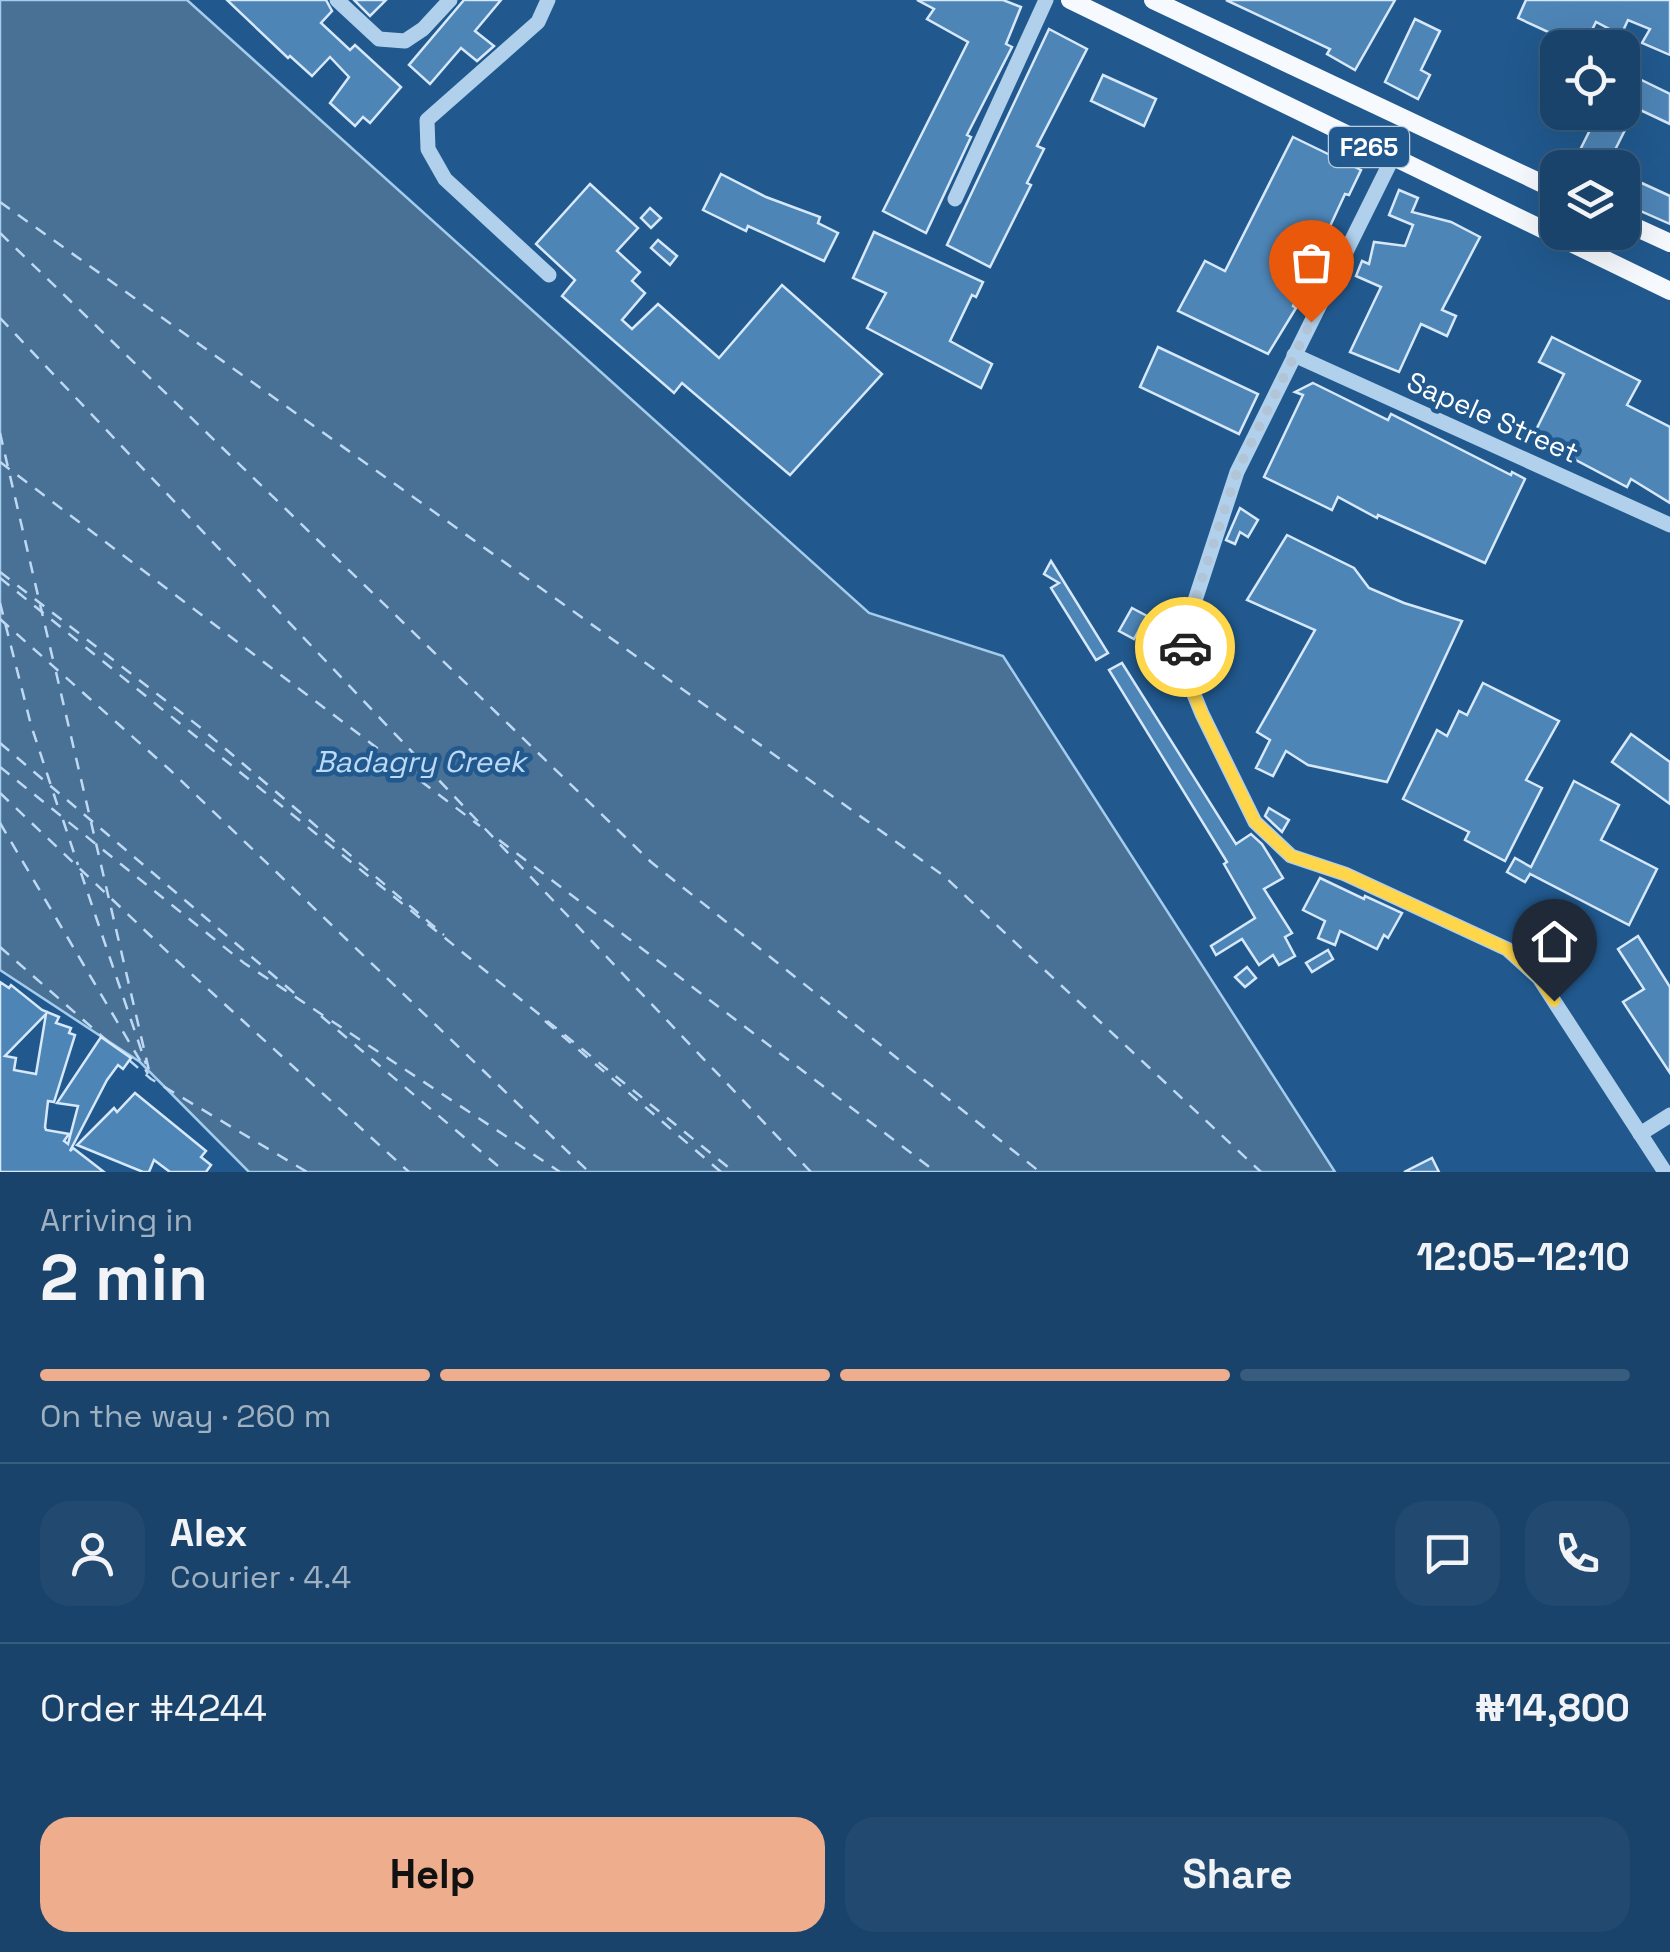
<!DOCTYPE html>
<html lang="en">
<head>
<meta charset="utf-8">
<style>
	:root { --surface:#19436a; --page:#224a70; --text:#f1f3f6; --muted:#9fb0c1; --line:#375c7e; --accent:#eead8d }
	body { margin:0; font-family:"Space Grotesk",sans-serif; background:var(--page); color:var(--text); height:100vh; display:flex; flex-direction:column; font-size:38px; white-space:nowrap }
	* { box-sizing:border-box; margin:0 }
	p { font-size:32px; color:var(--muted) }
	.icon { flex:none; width:55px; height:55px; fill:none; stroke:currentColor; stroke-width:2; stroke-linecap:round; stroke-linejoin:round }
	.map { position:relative; height:1172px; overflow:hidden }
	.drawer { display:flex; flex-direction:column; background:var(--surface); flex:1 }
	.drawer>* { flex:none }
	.buttons { position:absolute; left:1540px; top:30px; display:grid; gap:20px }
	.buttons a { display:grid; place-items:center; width:100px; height:100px; border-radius:20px; background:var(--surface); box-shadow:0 10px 40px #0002,0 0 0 2px var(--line); font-size:50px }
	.pin { position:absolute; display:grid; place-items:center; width:85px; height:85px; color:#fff; margin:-102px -42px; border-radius:50% 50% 50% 0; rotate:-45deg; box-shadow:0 0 10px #0007 }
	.pin .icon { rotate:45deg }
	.courier { position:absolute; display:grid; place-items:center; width:100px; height:100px; margin:-50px; border:8px solid #ffd54a; border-radius:50%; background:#fff; color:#222; box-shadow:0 2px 12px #0007 }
	.summary em { font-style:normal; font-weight:700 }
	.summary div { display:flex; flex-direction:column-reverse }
	.summary { display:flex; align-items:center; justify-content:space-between; height:170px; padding:0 40px }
	h1 { font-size:65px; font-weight:700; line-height:75px }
	.bar { display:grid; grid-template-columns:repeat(4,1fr); gap:15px 10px; align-content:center; height:120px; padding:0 40px }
	.bar i { height:12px; border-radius:8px; background:var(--line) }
	.bar .selected { background:var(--accent) }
	.bar p { grid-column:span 4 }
	.line { display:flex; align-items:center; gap:25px; padding:0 40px; border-top:2px solid var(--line) }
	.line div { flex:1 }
	.round { display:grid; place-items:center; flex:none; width:105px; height:105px; border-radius:30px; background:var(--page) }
	.primary-button { display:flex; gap:20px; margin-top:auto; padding:20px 40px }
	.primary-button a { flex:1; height:115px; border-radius:30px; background:var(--accent); color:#111; font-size:40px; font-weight:700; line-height:115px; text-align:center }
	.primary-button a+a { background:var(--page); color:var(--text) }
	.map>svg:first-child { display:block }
</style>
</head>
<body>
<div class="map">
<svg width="1670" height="1172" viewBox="0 0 1670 1172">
	<rect width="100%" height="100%" fill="#21598e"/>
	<!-- water -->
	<polygon fill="#497095" stroke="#a4cced" stroke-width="2.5" points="0,0 187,0 869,613 1003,656 1335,1172 249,1172 140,1062 0,970"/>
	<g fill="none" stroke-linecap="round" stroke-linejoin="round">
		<!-- ferry -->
		<g stroke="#bdd9f3" stroke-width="2.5" stroke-dasharray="12 10" stroke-linecap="butt">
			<polyline points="0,202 944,876 1261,1172"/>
			<polyline points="0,233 651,862 1040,1172"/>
			<polyline points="0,318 811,1172"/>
			<polyline points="0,433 54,664"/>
			<polyline points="0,462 480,826"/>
			<polyline points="0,572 201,728 444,935"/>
			<polyline points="0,578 734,1172"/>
			<polyline points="0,603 31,725 60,813"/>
			<polyline points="0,619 170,770 589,1172"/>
			<polyline points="56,672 151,1079"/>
			<polyline points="0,743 300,998"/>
			<polyline points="0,767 244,963 560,1172"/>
			<polyline points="0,793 175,959 409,1172"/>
			<polyline points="63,820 78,865"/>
			<polyline points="0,823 148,1074"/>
			<polyline points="499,840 936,1172"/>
			<polyline points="81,873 146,1064"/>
			<polyline points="0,947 112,1045"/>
			<polyline points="321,1016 505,1172"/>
			<polyline points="545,1021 721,1172"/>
			<polyline points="129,1060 151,1079 307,1172"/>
		</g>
	</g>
	<!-- building -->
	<g fill="#4e85b7" stroke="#d6e8f9" stroke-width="2.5" fill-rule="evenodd">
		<polygon points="227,0 326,0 332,11 321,23 350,50 355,45 401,87 370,123 363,117 355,126 330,103 349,77 330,57 312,76 290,56 288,58"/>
		<polygon points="354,0 386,0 370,16"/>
		<polygon points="464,0 501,0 475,31 494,46 477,61 461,48 430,84 409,65"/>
		<polygon points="917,0 1003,0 1021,7 1006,44 1012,47 967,135 971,137 926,233 883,211 968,42 927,19 934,9"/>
		<polygon points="1226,0 1395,0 1355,70 1327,54 1330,49"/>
		<polygon points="1526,0 1670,0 1670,55 1642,43 1650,29 1628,20 1621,35 1596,22 1583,48 1518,18"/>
		<polygon points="1415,19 1440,31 1421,70 1430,75 1418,99 1385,82"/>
		<polygon points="1049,29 1087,49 1037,146 1044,149 1027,183 1031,185 990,267 947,245"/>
		<polygon points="1625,72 1670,94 1670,124 1636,108 1606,168 1571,168 1599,112 1622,112"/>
		<polygon points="1103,75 1156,99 1144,126 1091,101"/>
		<polygon points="1293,137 1361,170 1349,195 1345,194 1293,306 1296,308 1268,354 1178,311 1205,261 1225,271"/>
		<polygon points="721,174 766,197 820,217 818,223 838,233 824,261 748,226 746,231 703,210"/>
		<polygon points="1622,174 1670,196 1670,224 1622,203"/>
		<polygon points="590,184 638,228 617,251 640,272 632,281 645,293 622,320 632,329 658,304 719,358 782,285 882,374 790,475 682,383 674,393 562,296 575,280 536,244"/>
		<polygon points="1399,190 1418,198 1412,212 1451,222 1480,237 1442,310 1456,316 1447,336 1421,324 1399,372 1350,352 1381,287 1356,276 1362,261 1369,264 1374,242 1405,246 1413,225 1389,215"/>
		<polygon points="650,208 661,218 651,228 641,218"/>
		<polygon points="874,232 983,282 976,297 972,295 950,341 992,364 981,388 867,328 886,293 853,278"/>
		<polygon points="658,240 677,256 670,265 651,248"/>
		<polygon points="1552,337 1640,381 1627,405 1670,427 1670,503 1631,479 1627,487 1568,456 1566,460 1530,442 1564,374 1539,362"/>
		<polygon points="1158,347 1258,394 1239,434 1140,387"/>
		<polygon points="1313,383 1388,420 1391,414 1511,475 1512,472 1525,479 1485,563 1378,515 1377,518 1338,497 1332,510 1264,477 1303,395 1295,392"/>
		<polygon points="1240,508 1258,520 1248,537 1240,532 1235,544 1226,540"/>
		<polygon points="1287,535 1354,568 1369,588 1404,603 1462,621 1387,782 1308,765 1286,751 1273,776 1256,768 1270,740 1257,732 1315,630 1247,600"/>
		<polygon points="1051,561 1108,653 1096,660 1051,588 1059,583 1044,574"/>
		<polygon points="1132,608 1147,616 1134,639 1119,631"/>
		<polygon points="1212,617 1228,625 1210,661 1197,654 1197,647"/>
		<polygon points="1122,663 1236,844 1251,834 1262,844 1283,878 1264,889 1292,933 1285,937 1295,956 1279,965 1273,955 1259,965 1242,939 1216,955 1211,946 1255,918 1224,864 1227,862 1109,670"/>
		<polygon points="1483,683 1559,721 1526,780 1542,788 1505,861 1465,840 1469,832 1403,799 1437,730 1447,736 1459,711 1467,715"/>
		<polygon points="1631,734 1670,762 1670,804 1612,762"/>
		<polygon points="1574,781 1619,805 1601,840 1657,869 1629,925 1530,874 1525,882 1507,872 1515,858 1531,867"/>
		<polygon points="1269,808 1289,820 1282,832 1265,816"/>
		<polygon points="1320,878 1364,899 1365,896 1402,913 1388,938 1384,935 1377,949 1340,931 1335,945 1318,938 1325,921 1303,910"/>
		<polygon points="1638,936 1670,987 1670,1073 1623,1002 1644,989 1618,949"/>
		<polygon points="1328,950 1333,959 1312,972 1306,963"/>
		<polygon points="1247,967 1256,978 1245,987 1235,977"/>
		<path d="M0,982L9,988L11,985L42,1010L59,1017L56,1023L71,1028L69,1033L75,1035L54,1102L48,1101L45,1127L46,1130L69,1134L64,1141L68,1144L78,1106L57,1103L101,1037L131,1058L123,1069L118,1065L107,1080L70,1151L73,1148L104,1172H0ZM46,1014L36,1074L14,1070L16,1058L5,1056Z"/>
		<polygon points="135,1093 206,1151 201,1157 211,1165 206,1172 170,1172 154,1160 149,1172 143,1172 77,1145 114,1108 117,1112"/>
		<polygon points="1432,1158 1439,1172 1404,1172"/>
	</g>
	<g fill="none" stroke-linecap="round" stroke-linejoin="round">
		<!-- minor -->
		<g stroke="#b1d0ec" stroke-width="15">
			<polyline points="337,0 379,39 405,41 423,29 450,0"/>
			<polyline points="548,0 538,22 427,120 428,149 445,179 549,275"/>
			<polyline points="1392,159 1237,472 1185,631 1186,675 1202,714 1255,822 1291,856 1345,874 1507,949 1539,978 1665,1172"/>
			<polyline points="955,199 1046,0"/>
			<polyline points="1294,355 1670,525"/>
			<polyline points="1640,1134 1670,1115"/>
		</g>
		<!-- major -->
		<g stroke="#f6faff" stroke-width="18">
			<polyline points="1070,0 1670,291"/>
			<polyline points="1153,0 1558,191"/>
			<polyline points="1622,221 1670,243"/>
		</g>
	</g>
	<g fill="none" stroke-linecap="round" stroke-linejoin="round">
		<!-- done -->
		<polyline stroke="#b1c5d7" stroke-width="10" stroke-dasharray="0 18" points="1185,647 1185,631 1237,472 1311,322"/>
		<!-- route -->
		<polyline stroke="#ffd54a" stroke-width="12" points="1185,647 1186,675 1202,714 1255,822 1291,856 1345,874 1507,949 1539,978 1554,1001"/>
	</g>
	<g text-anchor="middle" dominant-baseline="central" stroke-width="9" stroke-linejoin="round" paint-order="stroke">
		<!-- shield labels -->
		<rect fill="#21598e" stroke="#bccddd" stroke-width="2.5" x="1329" y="127" width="80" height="40" rx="8"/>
		<g font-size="25" font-weight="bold" fill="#fff">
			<text x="1369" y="147">F265</text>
		</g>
		<!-- street labels -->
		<g font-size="28" fill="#fff" stroke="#21598e">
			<text transform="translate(1493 417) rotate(24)">Sapele Street</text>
		</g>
		<!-- water labels -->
		<g font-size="30" font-style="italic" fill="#bdd9f3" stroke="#21598e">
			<text x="420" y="761">Badagry Creek</text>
		</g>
	</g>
</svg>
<div class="buttons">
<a><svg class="icon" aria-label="locate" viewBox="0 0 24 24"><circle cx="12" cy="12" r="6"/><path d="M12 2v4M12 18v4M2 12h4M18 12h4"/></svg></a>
<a><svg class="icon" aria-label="layers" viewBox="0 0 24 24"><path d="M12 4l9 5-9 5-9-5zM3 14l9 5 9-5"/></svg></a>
</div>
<div class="pin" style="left:1311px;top:322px;background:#ea580c"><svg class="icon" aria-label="bag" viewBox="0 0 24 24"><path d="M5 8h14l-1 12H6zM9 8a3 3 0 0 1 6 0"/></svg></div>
<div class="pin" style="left:1554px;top:1001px;background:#1f2937"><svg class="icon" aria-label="home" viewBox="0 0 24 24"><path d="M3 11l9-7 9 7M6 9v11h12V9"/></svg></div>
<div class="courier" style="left:1185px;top:647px"><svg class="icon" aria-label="car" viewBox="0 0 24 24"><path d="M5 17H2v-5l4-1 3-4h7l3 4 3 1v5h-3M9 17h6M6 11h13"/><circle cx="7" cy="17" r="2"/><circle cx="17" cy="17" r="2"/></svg></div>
</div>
<section class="drawer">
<div class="summary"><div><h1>2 min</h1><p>Arriving in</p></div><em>12:05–12:10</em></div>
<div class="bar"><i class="selected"></i><i class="selected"></i><i class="selected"></i><i></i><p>On the way · 260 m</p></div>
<div class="line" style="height:180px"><a class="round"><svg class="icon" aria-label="person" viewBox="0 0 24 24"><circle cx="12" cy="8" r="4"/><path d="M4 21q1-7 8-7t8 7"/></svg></a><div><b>Alex</b><p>Courier · 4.4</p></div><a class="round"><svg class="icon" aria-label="chat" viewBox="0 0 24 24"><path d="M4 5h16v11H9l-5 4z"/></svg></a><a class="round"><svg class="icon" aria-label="phone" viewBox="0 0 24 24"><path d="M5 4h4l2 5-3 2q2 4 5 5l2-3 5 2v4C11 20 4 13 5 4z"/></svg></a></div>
<div class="line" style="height:130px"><div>Order #4244</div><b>₦14,800</b></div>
<div class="primary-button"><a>Help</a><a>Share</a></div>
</section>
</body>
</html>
